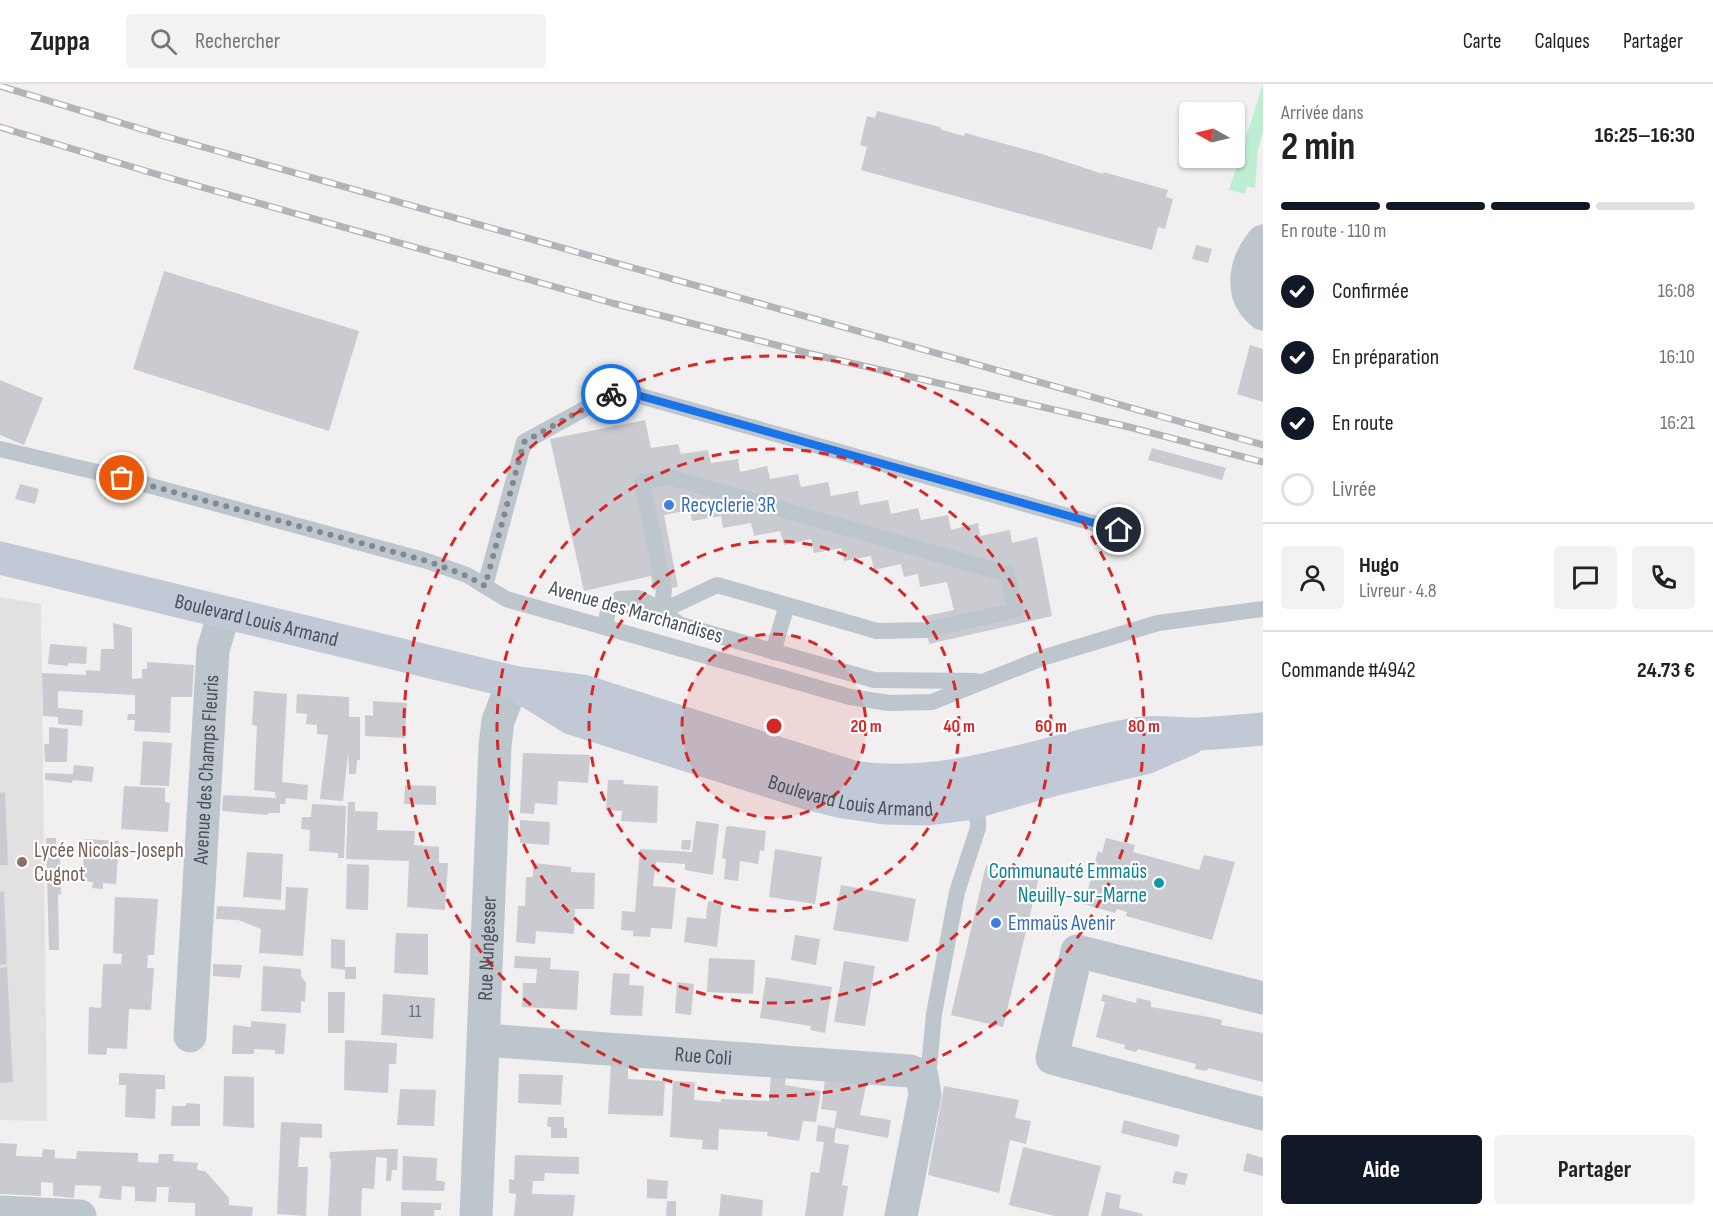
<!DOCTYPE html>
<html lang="fr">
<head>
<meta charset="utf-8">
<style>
	:root { --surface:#fff; --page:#f2f2f2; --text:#222; --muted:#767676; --line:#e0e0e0; --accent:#111827 }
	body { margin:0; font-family:"Sofia Sans Condensed",sans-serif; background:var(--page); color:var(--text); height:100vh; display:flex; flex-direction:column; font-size:22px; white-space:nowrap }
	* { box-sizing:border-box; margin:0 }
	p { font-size:20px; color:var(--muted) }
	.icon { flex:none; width:33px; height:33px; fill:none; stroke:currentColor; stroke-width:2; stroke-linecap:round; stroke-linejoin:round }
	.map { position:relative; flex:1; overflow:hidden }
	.details { display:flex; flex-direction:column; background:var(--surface); width:450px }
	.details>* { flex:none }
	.needle { width:39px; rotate:278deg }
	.tools { position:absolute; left:1179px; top:18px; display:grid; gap:12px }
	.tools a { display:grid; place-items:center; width:66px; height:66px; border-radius:6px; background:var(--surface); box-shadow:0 2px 4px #0004; font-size:30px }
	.pin { position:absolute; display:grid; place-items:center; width:51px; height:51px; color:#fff; margin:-26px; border:3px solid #fff; border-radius:50%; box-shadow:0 2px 6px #0007 }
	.courier { position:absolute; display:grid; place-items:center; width:60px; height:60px; margin:-30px; border:4px solid #1a73e8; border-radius:50%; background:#fff; color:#222; box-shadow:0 2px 8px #0007 }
	.summary em { font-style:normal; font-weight:700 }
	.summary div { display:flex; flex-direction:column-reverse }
	.summary { display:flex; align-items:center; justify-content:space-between; height:102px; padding:0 18px }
	h1 { font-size:39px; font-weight:700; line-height:45px }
	.bar { display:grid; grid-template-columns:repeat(4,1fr); gap:9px 6px; align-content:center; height:72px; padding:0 18px }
	.bar i { height:8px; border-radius:4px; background:var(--line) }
	.bar .selected { background:var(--accent) }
	.bar p { grid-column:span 4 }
	.line { display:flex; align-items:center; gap:15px; padding:0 18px; border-top:2px solid var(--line) }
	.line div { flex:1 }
	.round { display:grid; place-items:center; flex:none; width:63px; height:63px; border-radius:6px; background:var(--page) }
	ol { padding:0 18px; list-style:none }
	li { display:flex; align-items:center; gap:18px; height:66px }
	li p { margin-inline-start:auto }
	li .icon { padding:6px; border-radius:50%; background:var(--accent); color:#fff; stroke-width:4 }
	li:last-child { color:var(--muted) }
	li i { width:33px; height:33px; border:3px solid var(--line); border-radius:50% }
	.button { display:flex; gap:12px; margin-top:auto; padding:12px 18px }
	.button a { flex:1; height:69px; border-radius:6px; background:var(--accent); color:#fff; font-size:24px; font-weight:700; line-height:69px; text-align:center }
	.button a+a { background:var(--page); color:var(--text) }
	header { display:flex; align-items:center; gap:36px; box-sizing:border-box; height:84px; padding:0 30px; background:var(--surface); border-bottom:2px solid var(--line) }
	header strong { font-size:28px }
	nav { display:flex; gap:33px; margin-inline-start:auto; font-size:21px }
	.search { width:420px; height:54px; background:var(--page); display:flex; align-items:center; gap:15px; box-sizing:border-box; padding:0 21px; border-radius:6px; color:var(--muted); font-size:22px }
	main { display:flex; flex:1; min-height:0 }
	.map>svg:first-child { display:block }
</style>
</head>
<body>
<header>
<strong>Zuppa</strong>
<div class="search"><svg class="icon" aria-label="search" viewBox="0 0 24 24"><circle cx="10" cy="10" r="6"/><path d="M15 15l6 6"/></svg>Rechercher</div>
<nav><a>Carte</a><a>Calques</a><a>Partager</a></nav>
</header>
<main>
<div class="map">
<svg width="1263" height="1132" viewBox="0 0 1263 1132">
	<rect width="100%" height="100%" fill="#f1efef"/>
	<!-- education -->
	<polygon fill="#e2e0e1" points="0,513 41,520 47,1037 0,1036"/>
	<!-- green -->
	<polygon fill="#beeed2" points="1263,0 1263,48 1258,66 1255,104 1247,102 1245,110 1229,106"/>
	<!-- building -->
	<g fill="#c9cbd1">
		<polygon points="877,27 940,43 942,46 964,52 965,49 1042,70 1103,90 1103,88 1168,106 1166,113 1173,115 1165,145 1158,143 1152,166 861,86 867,63 860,61 867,32 875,34"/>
		<polygon points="1196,161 1212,165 1208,179 1192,175"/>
		<polygon points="164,187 359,247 329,347 133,285"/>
		<polygon points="1250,261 1263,265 1263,318 1237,310"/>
		<polygon points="0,296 43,314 24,361 0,351"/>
		<polygon points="645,336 651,364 678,360 681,370 708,366 711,379 738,375 740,388 767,382 770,395 798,390 801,403 828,398 831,412 858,407 860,421 888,416 891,430 918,424 921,436 948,431 951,446 978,439 980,452 1010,446 1012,459 1037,453 1052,532 929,560 925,532 954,526 947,498 920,503 918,490 904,493 901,480 874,486 871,472 844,477 841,464 814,469 811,455 784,461 780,447 754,452 751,439 723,444 721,432 692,437 690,426 664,431 678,503 653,506 651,492 584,507 550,355"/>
		<polygon points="1152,364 1226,384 1222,396 1148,376"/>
		<polygon points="20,400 39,405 35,420 15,415"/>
		<polygon points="113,539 132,544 132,595 142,594 142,585 147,585 147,578 194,581 192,613 171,613 170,649 134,647 135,636 127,636 128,630 135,630 135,611 58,607 58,624 83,626 82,642 58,640 58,633 43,632 42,589 86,591 86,586 100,587 101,565 114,565"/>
		<polygon points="50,560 87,563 86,580 68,579 68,582 48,580"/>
		<polygon points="254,607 287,610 282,698 308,701 307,716 286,714 285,720 280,720 280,729 268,729 268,731 222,727 223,711 276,714 275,708 254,706 257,642 252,641"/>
		<polygon points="297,610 349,613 349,633 360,633 360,676 357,676 356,690 349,690 348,668 343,717 320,715 328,651 317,650 317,641 306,640 307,630 296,629"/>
		<polygon points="373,617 407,619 405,654 365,652 365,631 373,632"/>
		<polygon points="49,643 68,645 67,678 45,678 44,660 49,660"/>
		<polygon points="143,657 172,659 169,702 140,701"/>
		<polygon points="523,669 590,671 588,699 558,697 557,721 535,719 534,730 520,729"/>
		<polygon points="74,681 94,683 92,698 73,696 72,699 45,696 45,689 73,690"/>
		<polygon points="608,696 624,696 623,700 658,702 657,739 621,737 622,727 606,726"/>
		<polygon points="405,701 436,702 436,721 404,720"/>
		<polygon points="124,702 165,704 165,718 170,719 168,748 121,745"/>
		<polygon points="5,708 8,781 0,781 0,709"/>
		<polygon points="348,718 355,718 355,727 378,728 377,746 415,747 414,761 439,763 439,779 448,779 445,826 407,823 409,777 346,775"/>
		<polygon points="312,720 346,722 344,774 338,774 338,769 309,767 310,746 301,745 302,733 311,733"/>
		<polygon points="520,736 550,738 549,761 520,759"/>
		<polygon points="696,737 719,740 713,791 685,786 685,780 656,778 653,802 676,804 672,845 651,844 650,853 633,852 633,847 621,846 622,827 635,828 640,765 692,768"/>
		<polygon points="730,742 766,747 764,767 760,766 758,780 740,777 738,797 724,795 726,775 722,774 726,743"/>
		<polygon points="46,754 56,754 56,774 60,774 61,811 58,810 59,866 49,866"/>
		<polygon points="1106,754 1135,761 1133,768 1199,786 1204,771 1235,778 1212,856 1126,832 1127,828 1117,825 1115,829 1083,820 1084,818 1088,819 1090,814 1086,813 1098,767 1102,769"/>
		<polygon points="85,755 119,757 116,800 103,799 103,805 92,804 93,798 82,797"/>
		<polygon points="682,756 691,756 690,766 681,765"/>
		<polygon points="775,765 822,773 815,820 769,813"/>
		<polygon points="247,768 283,770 281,816 243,813"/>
		<polygon points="533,779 571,783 571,788 595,789 594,825 575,825 574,850 536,847 535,860 516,858 518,822 525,822 526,793 533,793"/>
		<polygon points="347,780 369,781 368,826 346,825"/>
		<polygon points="986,781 1039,793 1003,943 951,931"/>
		<polygon points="841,801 916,815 908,858 833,846"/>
		<polygon points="286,803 308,804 303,872 259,869 261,845 238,836 216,835 217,822 285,826"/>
		<polygon points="4,807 7,880 0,881 0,808"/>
		<polygon points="115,813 158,815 154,871 148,871 147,884 154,884 151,926 129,925 127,965 107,964 106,971 88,970 89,923 101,924 103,880 121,880 122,870 113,869"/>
		<polygon points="708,817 722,819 717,863 684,858 687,833 706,835"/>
		<polygon points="396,849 428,850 428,891 394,889"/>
		<polygon points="795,851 820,855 816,881 791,876"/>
		<polygon points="331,855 345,856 345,883 356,883 356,895 345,895 345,886 331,884"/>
		<polygon points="515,872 551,874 550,885 579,887 577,926 522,923 523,899 536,899 537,885 514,884"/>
		<polygon points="709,874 755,876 753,910 707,908"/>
		<polygon points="844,877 875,882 865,942 834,938"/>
		<polygon points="213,880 242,881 240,894 213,892"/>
		<polygon points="263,882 301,885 301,892 306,899 305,918 301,917 301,929 261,927"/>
		<polygon points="7,883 13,998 0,999 0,884"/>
		<polygon points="613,889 630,890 629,901 644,902 642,932 610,931"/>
		<polygon points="766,893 832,903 825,949 810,946 811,942 760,934"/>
		<polygon points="677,898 694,900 691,931 675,929"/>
		<polygon points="328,908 345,908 344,949 328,949"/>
		<polygon points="383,910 435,914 433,955 381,951"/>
		<polygon points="1103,910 1136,919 1137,914 1151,917 1151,923 1209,933 1222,936 1221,941 1263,949 1263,998 1208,984 1207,987 1195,985 1196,980 1138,965 1136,968 1124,965 1125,961 1096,953 1105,918 1101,917"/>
		<polygon points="251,937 286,940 284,970 275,970 275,966 254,965 254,970 232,970 233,941 251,943"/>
		<polygon points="345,956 397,959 396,980 389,980 388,1009 344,1006"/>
		<polygon points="611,980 628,981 628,995 665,997 663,1032 608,1030"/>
		<polygon points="119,989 165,991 165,1005 156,1005 155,1035 125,1033 126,1001 119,1001"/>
		<polygon points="771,989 786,990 785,1001 821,1007 816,1038 803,1037 799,1057 767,1052 768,1048 719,1045 718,1066 702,1065 703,1056 670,1053 673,997 695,998 694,1016 721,1018 721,1015 769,1017"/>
		<polygon points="826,989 868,992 860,1031 891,1036 888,1054 836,1044 834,1059 849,1061 842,1101 848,1102 843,1132 805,1132 811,1088 819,1089 824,1058 816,1057 818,1041 834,1044 837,1027 821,1025"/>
		<polygon points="519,990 563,991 561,1021 518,1019"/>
		<polygon points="224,992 254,993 254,1044 223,1042"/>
		<polygon points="944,1002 1019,1016 1015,1034 1031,1037 1026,1060 1010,1056 999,1109 928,1091"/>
		<polygon points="400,1005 436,1006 434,1042 397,1041"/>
		<polygon points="186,1019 200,1020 200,1042 171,1042 172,1022 186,1022"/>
		<polygon points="548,1033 564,1033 564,1044 567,1044 567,1054 551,1054 551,1043 547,1043"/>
		<polygon points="1124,1036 1180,1051 1177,1063 1121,1049"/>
		<polygon points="281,1038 322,1040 322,1054 300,1053 298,1083 308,1083 306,1132 277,1130"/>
		<polygon points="0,1059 17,1060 16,1072 42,1073 43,1065 55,1066 55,1074 76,1075 77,1067 138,1069 138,1078 158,1079 159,1070 174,1070 173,1077 198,1079 197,1086 205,1087 216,1099 229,1114 229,1121 253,1123 252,1132 195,1132 195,1119 168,1118 169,1103 157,1103 156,1118 135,1117 135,1103 122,1102 121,1116 99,1114 101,1102 75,1101 74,1114 53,1112 53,1099 41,1098 41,1112 0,1110"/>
		<polygon points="1023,1063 1101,1082 1088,1132 1055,1132 1009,1121"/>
		<polygon points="388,1065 398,1065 397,1086 392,1086 391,1097 386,1097 387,1074 376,1073 374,1105 362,1104 361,1132 328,1132 331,1075 329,1074 330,1068"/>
		<polygon points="1247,1069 1263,1074 1263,1092 1243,1087"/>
		<polygon points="515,1071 579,1073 579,1090 545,1089 544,1097 533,1097 532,1110 575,1111 573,1132 514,1132 516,1110 509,1109 509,1095 514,1096"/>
		<polygon points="403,1072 437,1074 436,1096 445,1098 444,1107 402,1106"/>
		<polygon points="1175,1087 1188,1090 1185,1101 1172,1099"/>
		<polygon points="647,1095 668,1097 667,1115 647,1114"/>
		<polygon points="1106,1108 1121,1111 1119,1124 1143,1130 1142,1132 1101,1132"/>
		<polygon points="721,1110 763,1116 762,1132 719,1132"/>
		<polygon points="667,1117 676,1117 676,1132 666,1132"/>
		<polygon points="401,1118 441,1119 441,1126 434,1126 434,1132 401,1132"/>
	</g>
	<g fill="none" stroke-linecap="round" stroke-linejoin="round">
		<!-- lane -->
		<g stroke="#bdc6cd" stroke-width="16">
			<polyline points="0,365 122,394 427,477 467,491 506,515 850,613 889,619 932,618 1045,573 1158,539 1263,525"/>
			<polygon points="669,393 1007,490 1016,526 927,546 877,547 717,501 662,527 664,504 642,398"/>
			<polyline points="485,502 524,358 619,306 1118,446"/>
			<polyline points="605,542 608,527 619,515 638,514 652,521 681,541 874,596 976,597"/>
			<polyline points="773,568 787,521"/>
			<polyline points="922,992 929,982 930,973 934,930 957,808 978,744 978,735 967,720"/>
		</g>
		<!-- street -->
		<g stroke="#bdc6cd" stroke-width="33">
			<path d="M1263,157C1245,179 1238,210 1263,230"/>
			<polyline points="1263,914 1077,867 1052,974 1263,1030"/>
			<path id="s1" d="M190,952L213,566L224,529"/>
			<path id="s2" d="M484,956L910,987L922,992L925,1011L901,1132"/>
			<polyline points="0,1128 80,1132"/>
			<path id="s3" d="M476,1132L495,662L498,637L513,598"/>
		</g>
		<!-- secondary -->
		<g stroke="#c0c9d5" stroke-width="33">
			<path id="s4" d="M0,474L513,598L583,607L853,693C950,708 1042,667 1135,650C1156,646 1179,651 1199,650C1221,649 1242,647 1263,645"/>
			<path id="s5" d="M523,604L571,634L810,710L843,718L885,724L928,725L967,720L1052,696L1145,674L1189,655"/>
		</g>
		<defs>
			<g id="rail">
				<polyline points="0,2 164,52 1263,361"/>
				<polyline points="0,43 159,91 612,219 807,269 1125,342 1263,378"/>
			</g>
		</defs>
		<!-- rail casing -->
		<use href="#rail" stroke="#b1b4b9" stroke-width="7"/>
		<!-- rail -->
		<use href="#rail" stroke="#fff" stroke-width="4.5" stroke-dasharray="14" stroke-linecap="butt"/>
	</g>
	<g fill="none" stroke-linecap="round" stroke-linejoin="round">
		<!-- done -->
		<polyline stroke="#82888f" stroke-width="6" stroke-dasharray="0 10.8" points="122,394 427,477 467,492 485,502 524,358 611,310"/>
		<!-- route -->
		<polyline stroke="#1a73e8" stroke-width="8" points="611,310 619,306 1119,446"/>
	</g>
	<!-- distance rings -->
	<circle cx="774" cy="642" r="92" fill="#d62828" fill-opacity=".12"/>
	<g fill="none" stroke="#d62828" stroke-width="3" stroke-dasharray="10 8">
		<circle cx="774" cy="642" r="92"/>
		<circle cx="774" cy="642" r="185"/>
		<circle cx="774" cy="642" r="277"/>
		<circle cx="774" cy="642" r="370"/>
	</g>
	<!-- markers -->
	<g fill="#3f7fe0" stroke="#fff" stroke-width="2">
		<circle cx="669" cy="421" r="6"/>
		<circle cx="996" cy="839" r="6"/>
	</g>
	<circle fill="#8d6e63" stroke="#fff" stroke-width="2" cx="22" cy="778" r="6"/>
	<circle fill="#0f9aa8" stroke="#fff" stroke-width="2" cx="1159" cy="799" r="6"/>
	<g text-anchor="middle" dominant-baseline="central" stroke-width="4.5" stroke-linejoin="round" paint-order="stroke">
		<!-- number labels -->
		<g font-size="18" fill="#687079">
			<text x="415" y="927">11</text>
		</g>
		<!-- shop labels -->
		<g font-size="21" fill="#366cbe" stroke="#fff" text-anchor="start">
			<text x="681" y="421">Recyclerie 3R</text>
			<text x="1008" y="839">Emmaüs Avenir</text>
		</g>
		<!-- street labels -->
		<g font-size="21" fill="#47515c" stroke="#fff">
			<text transform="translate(636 528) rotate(16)">Avenue des Marchandises</text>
			<text stroke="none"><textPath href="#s4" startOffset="264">Boulevard Louis Armand</textPath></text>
			<text stroke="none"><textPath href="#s1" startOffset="267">Avenue des Champs Fleuris</textPath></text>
			<text stroke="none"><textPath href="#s5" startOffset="348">Boulevard Louis Armand</textPath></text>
			<text stroke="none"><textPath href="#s3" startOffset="268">Rue Nungesser</textPath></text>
			<text stroke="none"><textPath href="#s2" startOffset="220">Rue Coli</textPath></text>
		</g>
		<!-- education labels -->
		<g font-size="21" fill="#785e54" stroke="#fff" text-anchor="start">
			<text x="34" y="766">Lycée Nicolas-Joseph<tspan x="34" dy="24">Cugnot</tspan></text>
		</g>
		<!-- culture labels -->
		<g font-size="21" fill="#0d838f" stroke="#fff" text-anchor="end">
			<text x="1147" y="787">Communauté Emmaüs<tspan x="1147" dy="24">Neuilly-sur-Marne</tspan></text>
		</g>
	</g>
	<circle cx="774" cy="642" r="9" fill="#d62828" stroke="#fff" stroke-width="3"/>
	<g font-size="18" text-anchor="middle" font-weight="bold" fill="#d62828" stroke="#fff" stroke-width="4.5" stroke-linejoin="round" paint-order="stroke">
		<text x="866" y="648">20 m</text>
		<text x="959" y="648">40 m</text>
		<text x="1051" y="648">60 m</text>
		<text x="1144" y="648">80 m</text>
	</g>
</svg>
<div class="tools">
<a><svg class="needle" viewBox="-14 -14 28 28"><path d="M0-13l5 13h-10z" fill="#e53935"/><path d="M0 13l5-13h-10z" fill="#767676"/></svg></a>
</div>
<div class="pin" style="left:122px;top:394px;background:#ea580c"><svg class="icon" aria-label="bag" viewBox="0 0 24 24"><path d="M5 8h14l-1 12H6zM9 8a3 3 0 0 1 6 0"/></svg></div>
<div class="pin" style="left:1119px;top:446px;background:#1f2937"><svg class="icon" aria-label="home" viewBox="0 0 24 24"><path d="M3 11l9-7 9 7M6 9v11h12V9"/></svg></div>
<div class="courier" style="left:611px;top:310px"><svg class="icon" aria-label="bike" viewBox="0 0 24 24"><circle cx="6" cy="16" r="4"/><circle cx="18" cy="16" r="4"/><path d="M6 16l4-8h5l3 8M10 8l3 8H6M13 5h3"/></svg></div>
</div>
<section class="details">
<div class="summary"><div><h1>2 min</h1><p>Arrivée dans</p></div><em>16:25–16:30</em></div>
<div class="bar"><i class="selected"></i><i class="selected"></i><i class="selected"></i><i></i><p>En route · 110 m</p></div>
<ol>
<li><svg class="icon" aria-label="check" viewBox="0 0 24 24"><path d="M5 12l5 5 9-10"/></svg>Confirmée<p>16:08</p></li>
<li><svg class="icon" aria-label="check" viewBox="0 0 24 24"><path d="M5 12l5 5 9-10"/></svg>En préparation<p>16:10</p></li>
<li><svg class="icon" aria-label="check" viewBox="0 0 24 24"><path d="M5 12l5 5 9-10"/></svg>En route<p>16:21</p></li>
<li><i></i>Livrée</li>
</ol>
<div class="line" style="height:108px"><a class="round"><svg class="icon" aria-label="person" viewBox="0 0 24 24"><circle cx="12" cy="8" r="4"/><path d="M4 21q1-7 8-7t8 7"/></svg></a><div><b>Hugo</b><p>Livreur · 4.8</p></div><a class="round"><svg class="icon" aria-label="chat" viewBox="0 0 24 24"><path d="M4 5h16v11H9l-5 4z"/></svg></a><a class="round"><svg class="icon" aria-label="phone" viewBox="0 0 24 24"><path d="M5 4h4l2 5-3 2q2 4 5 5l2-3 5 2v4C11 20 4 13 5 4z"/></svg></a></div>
<div class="line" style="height:78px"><div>Commande #4942</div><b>24.73 €</b></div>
<div class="button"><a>Aide</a><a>Partager</a></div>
</section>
</main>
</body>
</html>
